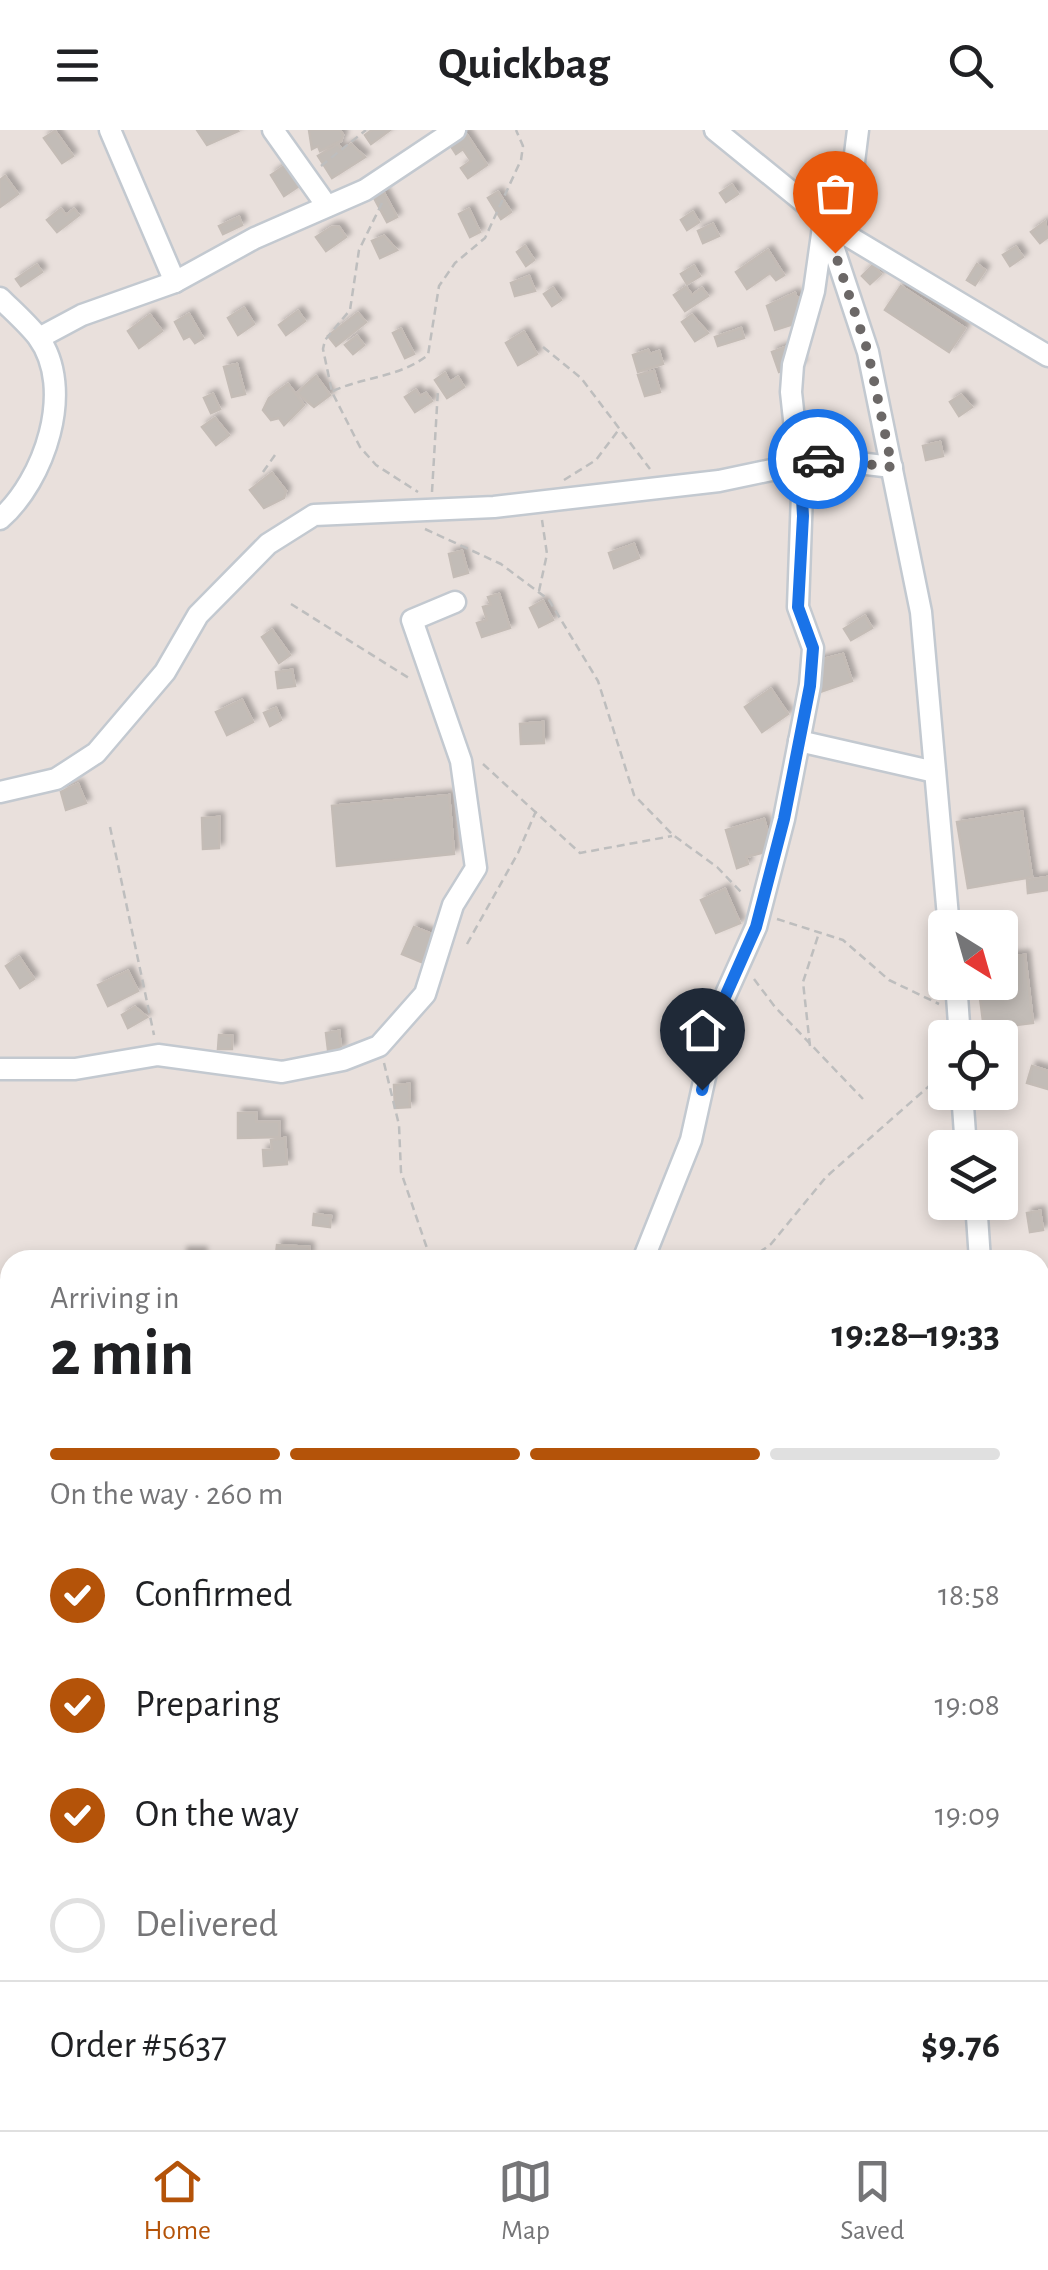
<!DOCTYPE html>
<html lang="en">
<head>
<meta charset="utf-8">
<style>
	:root { --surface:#fff; --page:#f2f2f2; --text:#202124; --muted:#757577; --line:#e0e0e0; --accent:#b45309 }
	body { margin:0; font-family:"Alegreya Sans",sans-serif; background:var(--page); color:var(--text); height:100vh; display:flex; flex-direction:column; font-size:38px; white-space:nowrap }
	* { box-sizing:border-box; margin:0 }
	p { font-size:32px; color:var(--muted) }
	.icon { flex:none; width:55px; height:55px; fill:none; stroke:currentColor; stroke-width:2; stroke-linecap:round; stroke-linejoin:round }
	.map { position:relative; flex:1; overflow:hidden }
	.side { position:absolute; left:0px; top:1120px; width:1050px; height:880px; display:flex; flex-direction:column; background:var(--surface); border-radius:30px 30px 0 0; box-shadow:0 5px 15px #0003 }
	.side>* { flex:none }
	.needle { width:65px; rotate:143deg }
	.buttons { position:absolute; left:928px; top:780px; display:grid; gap:20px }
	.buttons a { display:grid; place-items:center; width:90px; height:90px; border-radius:10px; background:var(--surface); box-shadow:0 5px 15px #0003; font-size:50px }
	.pin { position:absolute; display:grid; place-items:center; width:85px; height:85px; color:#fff; margin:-102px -42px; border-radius:50% 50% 50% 0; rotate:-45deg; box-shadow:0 0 10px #0007 }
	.pin .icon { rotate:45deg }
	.courier { position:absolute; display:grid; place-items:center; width:100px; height:100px; margin:-50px; border:8px solid #1a73e8; border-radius:50%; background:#fff; color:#222; box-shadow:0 2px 12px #0007 }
	.summary em { font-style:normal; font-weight:700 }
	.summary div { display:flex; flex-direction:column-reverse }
	.summary { display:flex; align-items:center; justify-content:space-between; height:170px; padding:0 50px }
	h1 { font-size:65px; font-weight:700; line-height:75px }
	.bar { display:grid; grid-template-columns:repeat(4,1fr); gap:15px 10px; align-content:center; height:120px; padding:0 50px }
	.bar i { height:12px; border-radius:8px; background:var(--line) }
	.bar .on { background:var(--accent) }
	.bar p { grid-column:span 4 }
	.line { display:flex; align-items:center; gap:25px; padding:0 50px; border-top:2px solid var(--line) }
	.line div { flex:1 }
	ol { padding:0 50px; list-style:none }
	li { display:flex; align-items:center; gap:30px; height:110px }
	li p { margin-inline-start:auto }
	li .icon { padding:10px; border-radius:50%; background:var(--accent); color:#fff; stroke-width:4 }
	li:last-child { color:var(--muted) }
	li i { width:55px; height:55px; border:5px solid var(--line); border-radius:50% }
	header { display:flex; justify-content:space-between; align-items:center; height:130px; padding:0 50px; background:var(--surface); font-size:45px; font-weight:700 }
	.dock { display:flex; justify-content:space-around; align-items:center; height:140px; border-top:2px solid var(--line); background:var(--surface); font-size:28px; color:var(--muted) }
	.dock a { display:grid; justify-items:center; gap:5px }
	.dock .on { color:var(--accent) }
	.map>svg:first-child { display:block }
</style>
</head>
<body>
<header><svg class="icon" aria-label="menu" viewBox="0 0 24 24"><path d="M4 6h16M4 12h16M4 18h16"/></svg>Quickbag<svg class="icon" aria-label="search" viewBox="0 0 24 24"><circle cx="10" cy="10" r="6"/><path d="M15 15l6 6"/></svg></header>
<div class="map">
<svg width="1048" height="2000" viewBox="0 0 1048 2000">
	<defs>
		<filter id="shadow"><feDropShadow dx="4.5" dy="-4.5" stdDeviation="2.5" flood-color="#0004"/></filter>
	</defs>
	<rect width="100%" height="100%" fill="#e9e0dc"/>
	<!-- building -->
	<g fill="#c2bcb7" stroke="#c4bcb6" stroke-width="2.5" filter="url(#shadow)">
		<polygon points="197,0 237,0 238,1 207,15"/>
		<polygon points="309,0 340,0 343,5 341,11 320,21 318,16 312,19"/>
		<polygon points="372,0 390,0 371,14 365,5"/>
		<polygon points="55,1 73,26 62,33 44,8"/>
		<polygon points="465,2 487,35 468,48 461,38 471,31 463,19 456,24 449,13"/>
		<polygon points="338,14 342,20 351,14 365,27 332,48 318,26"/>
		<polygon points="292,31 305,52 284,66 271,45"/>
		<polygon points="5,46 18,64 0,77 0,50"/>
		<polygon points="732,55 738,64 726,72 720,63"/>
		<polygon points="383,61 397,87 387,92 373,66"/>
		<polygon points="498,62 511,82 501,89 488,68"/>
		<polygon points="61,79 66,85 74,79 79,85 57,102 47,90"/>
		<polygon points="469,79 480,102 470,107 459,84"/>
		<polygon points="693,82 699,92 687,100 681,90"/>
		<polygon points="239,87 242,95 223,104 219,96"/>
		<polygon points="1045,92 1048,107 1040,113 1031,102"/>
		<polygon points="713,94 719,106 703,113 698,101"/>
		<polygon points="332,97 339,97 346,107 326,121 316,107"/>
		<polygon points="384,106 397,120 380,128 372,111"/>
		<polygon points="525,116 534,130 526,136 517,122"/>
		<polygon points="1016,117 1023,127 1010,136 1003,125"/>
		<polygon points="768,120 784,145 776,150 770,143 747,159 736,142"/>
		<polygon points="977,134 985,140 975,155 967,150"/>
		<polygon points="37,135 42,142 21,156 16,149"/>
		<polygon points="873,135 881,144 870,154 862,146"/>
		<polygon points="694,136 700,146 687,154 681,144"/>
		<polygon points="529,146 535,161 515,166 511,153"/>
		<polygon points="901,156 965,198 949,222 885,180"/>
		<polygon points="686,157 692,165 702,158 708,166 685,181 674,165"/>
		<polygon points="553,158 561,170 552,176 544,164"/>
		<polygon points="795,163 797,168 802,167 806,181 797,184 800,192 775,200 767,176"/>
		<polygon points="244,178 254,194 238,205 228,188"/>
		<polygon points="298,181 305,191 286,205 279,195"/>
		<polygon points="358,183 366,192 336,216 328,206"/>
		<polygon points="189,184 203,208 195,213 190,206 184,209 175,192"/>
		<polygon points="150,185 162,201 139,218 128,201"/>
		<polygon points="692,185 708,203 695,211 682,192"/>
		<polygon points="741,198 744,208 718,216 715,207"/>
		<polygon points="401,199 414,224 405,228 393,203"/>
		<polygon points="524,202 537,224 518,235 506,213"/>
		<polygon points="357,206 364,215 353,224 345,215"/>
		<polygon points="786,217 802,234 779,242 772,222"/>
		<polygon points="648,220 650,224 659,221 663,234 638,242 633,225"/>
		<polygon points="237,234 245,264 232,267 224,237"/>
		<polygon points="654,241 660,262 645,266 638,245"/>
		<polygon points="445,243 450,252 458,247 464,257 447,268 435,250"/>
		<polygon points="316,246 330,265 314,277 297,263"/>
		<polygon points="288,254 304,275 284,295 279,288 271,290 263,280 269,268"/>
		<polygon points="416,260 420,266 426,263 432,271 415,282 405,267"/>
		<polygon points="213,264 220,279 211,283 204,268"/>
		<polygon points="961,265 972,277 959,286 950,272"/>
		<polygon points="215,288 229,305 216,315 202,297"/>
		<polygon points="940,312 943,326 926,330 923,316"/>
		<polygon points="272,343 286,361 284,368 264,378 250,360"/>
		<polygon points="634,414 639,428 614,438 609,423"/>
		<polygon points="462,421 468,443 454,447 449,424"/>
		<polygon points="499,464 510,498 482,507 477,493 487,490 483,477 491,475 488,467"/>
		<polygon points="543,471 553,490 539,497 530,478"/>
		<polygon points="865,486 872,498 851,510 844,499"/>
		<polygon points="272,500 290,525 279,533 262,507"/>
		<polygon points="843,524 852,551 817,563 806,552 801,535"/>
		<polygon points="292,540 295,556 278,558 276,542"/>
		<polygon points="771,559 788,584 762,602 745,577"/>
		<polygon points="242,570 253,592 227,605 216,582"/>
		<polygon points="276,578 281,590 270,596 264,583"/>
		<polygon points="543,592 544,613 521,614 520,594"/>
		<polygon points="78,654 86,673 66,680 61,662"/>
		<polygon points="449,665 454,724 337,736 332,676"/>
		<polygon points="1022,682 1032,747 968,758 957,692"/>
		<polygon points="219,687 219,718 203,719 202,688"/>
		<polygon points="764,689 773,720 746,727 748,734 737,738 726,700"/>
		<polygon points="1048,747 1048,760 1028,763 1027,750"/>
		<polygon points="725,759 740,793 716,803 701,770"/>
		<polygon points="414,797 434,805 421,832 402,824"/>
		<polygon points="1025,825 1033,893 984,899 978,852 1000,852 1000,828"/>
		<polygon points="19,827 34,849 20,858 6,836"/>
		<polygon points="128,841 138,861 108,876 98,855"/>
		<polygon points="135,877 147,887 128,898 122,885"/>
		<polygon points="339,901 341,919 328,920 326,903"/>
		<polygon points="219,905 232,906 232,919 218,919"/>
		<polygon points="1032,936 1048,941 1048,959 1027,953"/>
		<polygon points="409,954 410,977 395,978 394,955"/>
		<polygon points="238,983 256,983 256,992 279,992 279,1007 238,1008"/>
		<polygon points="285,1008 287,1034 264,1036 263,1020 272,1020 271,1010"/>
		<polygon points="1040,1081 1043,1100 1030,1102 1027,1083"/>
		<polygon points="314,1084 331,1086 330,1097 313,1095"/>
		<polygon points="277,1115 309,1117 309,1127 276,1125"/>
		<rect x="183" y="1122" width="19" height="8"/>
		<polygon points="0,1603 5,1603 4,1651 0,1651"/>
		<polygon points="1,1739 10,1739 10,1767 3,1767"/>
		<polygon points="3,1784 10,1785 10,1826 0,1826"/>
		<polygon points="0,1958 10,1959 5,2000 0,2000"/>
		<polygon points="72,1990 99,1990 98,2000 71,2000"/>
		<polygon points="209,1990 254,1990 253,2000 208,2000"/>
		<polygon points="296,1990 348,1992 347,2000 295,2000"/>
		<rect x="258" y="1991" width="18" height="9"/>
		<polygon points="28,1993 57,1995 57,2000 28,2000"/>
	</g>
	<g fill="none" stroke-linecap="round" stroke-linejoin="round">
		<defs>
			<polyline id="lane" points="1040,1500 1048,1478"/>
			<g id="street">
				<polyline points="110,0 175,152"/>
				<polyline points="273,0 327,76"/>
				<polyline points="715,0 838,100 1048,226"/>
				<polyline points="827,98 868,222 921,482 949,798"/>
				<polyline points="845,104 858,0"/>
				<path d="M0,168C12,180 27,193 38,207C76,259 44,351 0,389"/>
				<polyline points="39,208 82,185 175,152 255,108 365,60 455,0"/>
				<polyline points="799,611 935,642"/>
				<polyline points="0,662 56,649 96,623 165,542 198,485 268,414 314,385 494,377 719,351 824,329 892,337"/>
				<polyline points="956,852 960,908"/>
				<polyline points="0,939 75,939 158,925 282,942 343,930 379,916 425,864 453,775 476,738 461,631 412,490 455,472"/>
				<polyline points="962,962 966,1018"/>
				<polyline points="976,1072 980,1130"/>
				<polyline points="643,1130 691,1010 721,875 756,797 784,689 810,555 813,518 798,477 802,363 791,262 793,235 814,161 824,90"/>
				<polyline points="0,1210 10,1213"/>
				<polyline points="0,1399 10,1400"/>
				<polyline points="1040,1404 1048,1413"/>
				<polyline points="1040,1467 1048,1467"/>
				<polyline points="0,1685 10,1684"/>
				<polyline points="0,1871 10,1876"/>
				<polyline points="519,1990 519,2000"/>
				<polyline points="641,1990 648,2000"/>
				<polyline points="170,2000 170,1990"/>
				<polyline points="386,2000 387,1990"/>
			</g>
			<g id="highway">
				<polyline points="0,1354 10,1355"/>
				<polyline points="1040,1433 1048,1433"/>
			</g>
		</defs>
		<!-- lane casing -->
		<use href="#lane" stroke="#c3c9d0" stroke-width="15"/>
		<!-- street casing -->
		<use href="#street" stroke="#c3c9d0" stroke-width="25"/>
		<!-- highway casing -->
		<use href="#highway" stroke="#bebebe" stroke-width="40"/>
		<!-- path -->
		<g stroke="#bebebe" stroke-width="2.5" stroke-dasharray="8 5" stroke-linecap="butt">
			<polyline points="321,36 366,0"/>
			<polyline points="382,73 359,120 350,180 325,210 323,219 332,262 360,317 376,335 418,362"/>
			<polyline points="543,217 581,248 650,339"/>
			<path d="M333,261C366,246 398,248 428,225L439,156L455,133L485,108L521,30L523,16L516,0"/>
			<polyline points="263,342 275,325"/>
			<polyline points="564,350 596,330 620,298"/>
			<polyline points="432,362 438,259"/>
			<polyline points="425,399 501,434 549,470 598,551 634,665 673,705 717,737 743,764"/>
			<polyline points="539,461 547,424 542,390"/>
			<polyline points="291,474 412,550"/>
			<polyline points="483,634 580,723 672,706"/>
			<polyline points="110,697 154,905"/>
			<polyline points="777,789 843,810 889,850 939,874"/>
			<polyline points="467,814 518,723 536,681"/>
			<polyline points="754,849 775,877 863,969"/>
			<polyline points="810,916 803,852 819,803"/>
			<polyline points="384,933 399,995 401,1042 431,1130"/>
			<polyline points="749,1130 771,1114 826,1047 945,942"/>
		</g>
		<!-- lane -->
		<use href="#lane" stroke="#fff" stroke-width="10"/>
		<!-- street -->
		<use href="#street" stroke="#fff" stroke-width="20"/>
		<!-- highway -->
		<use href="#highway" stroke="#e98167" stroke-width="35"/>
	</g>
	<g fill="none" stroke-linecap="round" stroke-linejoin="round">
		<!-- done -->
		<polyline stroke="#6c6867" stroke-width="10" stroke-dasharray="0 18" points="818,329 892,337 868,222 835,123"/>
		<!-- route -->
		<polyline stroke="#1a73e8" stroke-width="12" points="702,960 721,876 756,797 784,689 810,556 813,518 798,477 803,386 800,333 818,329"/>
	</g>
</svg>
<div class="buttons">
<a><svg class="needle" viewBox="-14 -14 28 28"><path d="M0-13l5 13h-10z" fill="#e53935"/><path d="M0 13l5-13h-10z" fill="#757577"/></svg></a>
<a><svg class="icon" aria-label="locate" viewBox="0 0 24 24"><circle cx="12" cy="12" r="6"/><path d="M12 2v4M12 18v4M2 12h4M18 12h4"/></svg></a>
<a><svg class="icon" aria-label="layers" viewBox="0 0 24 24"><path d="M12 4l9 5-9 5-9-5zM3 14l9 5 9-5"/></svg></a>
</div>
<div class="pin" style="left:835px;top:123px;background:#ea580c"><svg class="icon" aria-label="bag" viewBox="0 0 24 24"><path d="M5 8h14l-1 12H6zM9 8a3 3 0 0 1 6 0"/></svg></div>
<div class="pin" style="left:702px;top:960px;background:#1f2937"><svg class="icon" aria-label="home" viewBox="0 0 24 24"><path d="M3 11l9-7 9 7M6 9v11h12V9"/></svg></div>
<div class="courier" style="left:818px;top:329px"><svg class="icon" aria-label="car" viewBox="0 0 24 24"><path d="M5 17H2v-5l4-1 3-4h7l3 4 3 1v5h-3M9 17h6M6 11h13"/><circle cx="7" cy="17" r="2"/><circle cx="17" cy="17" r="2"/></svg></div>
<section class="side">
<div class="summary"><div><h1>2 min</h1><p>Arriving in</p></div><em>19:28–19:33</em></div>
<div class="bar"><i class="on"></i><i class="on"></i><i class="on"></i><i></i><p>On the way · 260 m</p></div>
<ol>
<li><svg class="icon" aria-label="check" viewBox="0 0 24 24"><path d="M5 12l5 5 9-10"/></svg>Confirmed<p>18:58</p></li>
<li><svg class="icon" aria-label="check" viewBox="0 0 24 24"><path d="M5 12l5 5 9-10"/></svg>Preparing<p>19:08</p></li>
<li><svg class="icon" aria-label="check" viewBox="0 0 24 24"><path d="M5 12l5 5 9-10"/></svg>On the way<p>19:09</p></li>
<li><i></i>Delivered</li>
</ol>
<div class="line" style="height:130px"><div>Order #5637</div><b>$9.76</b></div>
</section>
</div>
<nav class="dock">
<a class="on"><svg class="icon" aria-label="home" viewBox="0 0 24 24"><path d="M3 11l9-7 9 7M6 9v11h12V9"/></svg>Home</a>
<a><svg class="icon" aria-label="map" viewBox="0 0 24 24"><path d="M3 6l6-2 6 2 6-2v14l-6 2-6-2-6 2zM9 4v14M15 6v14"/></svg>Map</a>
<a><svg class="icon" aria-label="saved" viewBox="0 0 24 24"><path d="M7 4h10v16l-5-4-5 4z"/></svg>Saved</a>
</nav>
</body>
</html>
